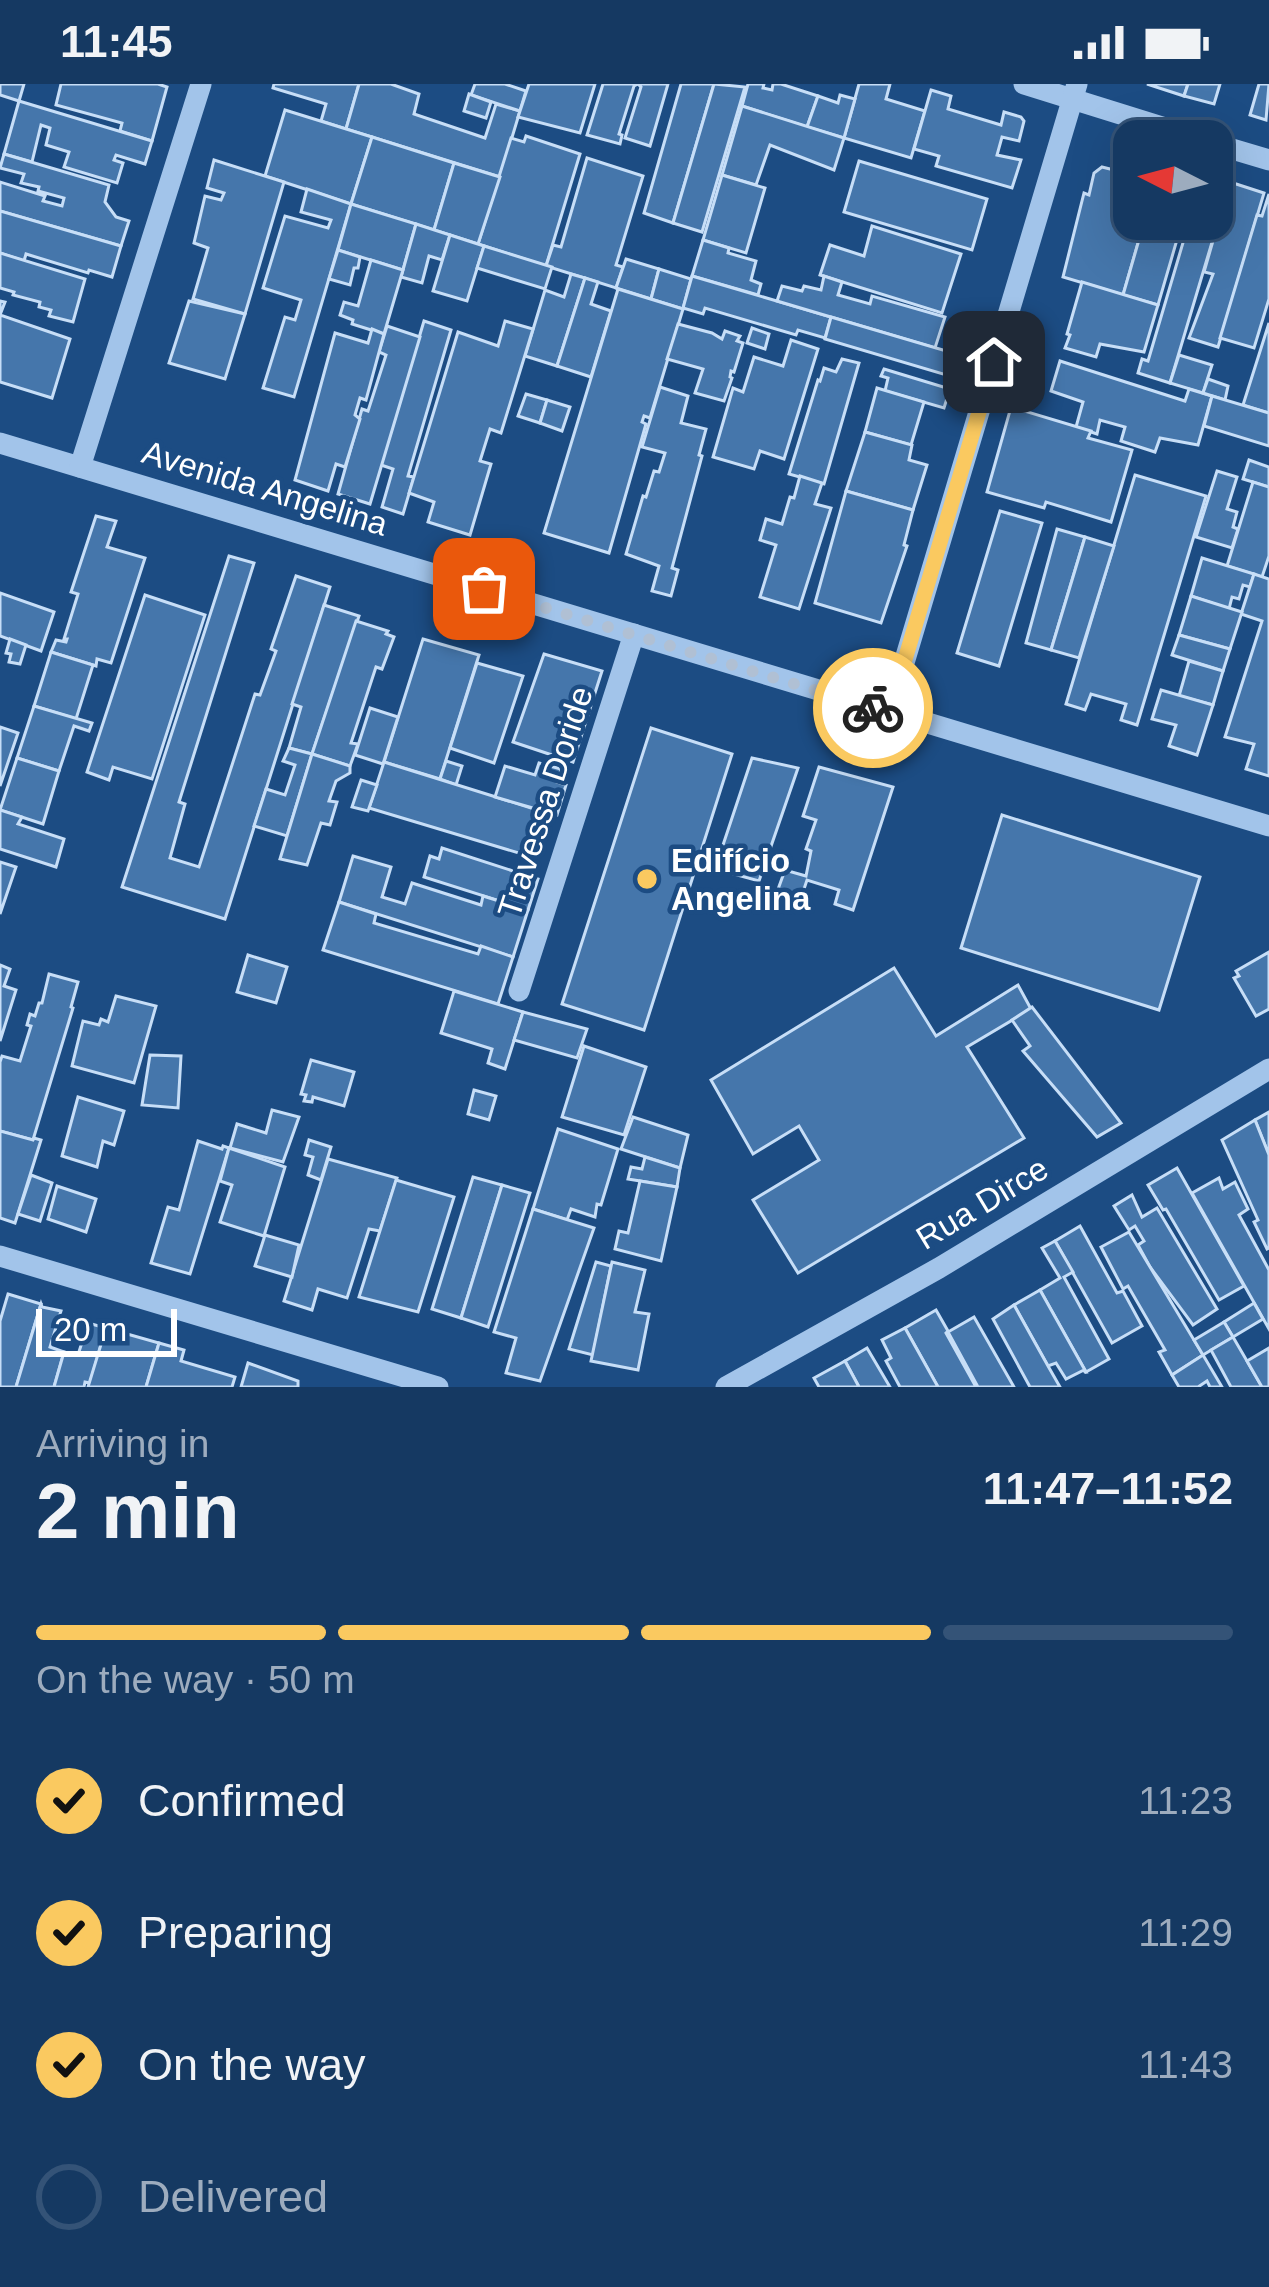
<!DOCTYPE html>
<html lang="en">
<head>
<meta charset="utf-8">
<style>
	:root { --surface:#153962; --page:#1e4068; --text:#f1f3f6; --muted:#9dacbe; --line:#345377; --accent:#fac960 }
	body { margin:0; font-family:Helvetica,sans-serif; background:var(--page); color:var(--text); height:100vh; display:flex; flex-direction:column; font-size:45px; white-space:nowrap }
	* { box-sizing:border-box; margin:0 }
	p { font-size:39px; color:var(--muted) }
	.icon { flex:none; width:66px; height:66px; fill:none; stroke:currentColor; stroke-width:2; stroke-linecap:round; stroke-linejoin:round }
	.map { position:relative; height:1303px; overflow:hidden }
	.side { display:flex; flex-direction:column; background:var(--surface); flex:1 }
	.side>* { flex:none }
	.needle { width:78px; rotate:276deg }
	.buttons { position:absolute; left:1113px; top:36px; display:grid; gap:24px }
	.buttons a { display:grid; place-items:center; width:120px; height:120px; border-radius:24px; background:var(--surface); box-shadow:0 12px 48px #0002,0 0 0 3px var(--line); font-size:60px }
	.scale { position:absolute; left:36px; bottom:30px; width:141px; box-sizing:border-box; padding-left:12px; border:6px solid #fff; border-top:0; font-size:33px; line-height:42px; white-space:nowrap; color:#fff; -webkit-text-stroke:9px #1c4c83; paint-order:stroke }
	.pin { position:absolute; display:grid; place-items:center; width:102px; height:102px; color:#fff; margin:-51px; border-radius:24px; box-shadow:0 6px 18px #0006 }
	.courier { position:absolute; display:grid; place-items:center; width:120px; height:120px; margin:-60px; border:9px solid #fac960; border-radius:50%; background:#fff; color:#222; box-shadow:0 3px 15px #0007 }
	.head em { font-style:normal; font-weight:800 }
	.head div { display:flex; flex-direction:column-reverse }
	.head { display:flex; align-items:center; justify-content:space-between; height:204px; padding:0 36px }
	h1 { font-size:78px; font-weight:800; line-height:90px }
	.bar { display:grid; grid-template-columns:repeat(4,1fr); gap:18px 12px; align-content:center; height:144px; padding:0 36px }
	.bar i { height:15px; border-radius:9px; background:var(--line) }
	.bar .selected { background:var(--accent) }
	.bar p { grid-column:span 4 }
	ol { padding:0 36px; list-style:none }
	li { display:flex; align-items:center; gap:36px; height:132px }
	li p { margin-inline-start:auto }
	li .icon { padding:12px; border-radius:50%; background:var(--accent); color:#111; stroke-width:4 }
	li:last-child { color:var(--muted) }
	li i { width:66px; height:66px; border:6px solid var(--line); border-radius:50% }
	.status { display:flex; justify-content:space-between; align-items:center; height:84px; padding:0 60px; background:var(--surface); direction:ltr }
	.status svg { height:33px; fill:currentColor }
	.map>svg:first-child { display:block }
</style>
</head>
<body>
<div class="status"><b>11:45</b><svg viewBox="0 0 49 12"><path d="M0 12V9h3v3zM5 12V6h3v6zM10 12V3h3v9zM15 12V0h3v12zM26 1h20v11H26zM47 4h2v5h-2z"/></svg></div>
<div class="map">
<svg width="1269" height="1303" viewBox="0 0 1269 1303">
	<rect width="100%" height="100%" fill="#1c4c83"/>
	<!-- building -->
	<g fill="#4576ab" stroke="#c7def7" stroke-width="3">
		<polygon points="0,0 24,0 19,17 0,11"/>
		<polygon points="61,0 158,0 167,3 152,57 120,47 122,39 56,21"/>
		<polygon points="274,0 359,0 346,45 321,37 326,20 273,4"/>
		<polygon points="359,0 391,0 419,10 414,30 485,54 496,20 520,27 500,93 346,45"/>
		<polygon points="475,0 505,0 526,7 520,27 471,11"/>
		<polygon points="529,0 595,0 580,49 518,33"/>
		<polygon points="603,0 638,0 634,2 619,50 622,51 620,60 587,51"/>
		<polygon points="638,0 668,0 650,62 625,54 641,3"/>
		<polygon points="681,0 714,0 673,139 644,129"/>
		<polygon points="714,0 745,3 702,148 673,139"/>
		<polygon points="748,0 764,0 763,4 772,6 773,0 781,0 818,12 807,43 742,22"/>
		<polygon points="859,0 890,0 886,15 925,27 911,74 844,54"/>
		<polygon points="1147,0 1188,0 1184,12"/>
		<polygon points="1188,0 1220,0 1214,20 1184,12"/>
		<polygon points="1259,0 1269,0 1266,36 1250,31"/>
		<polygon points="931,6 951,12 948,25 1001,41 1004,28 1021,33 1024,37 1019,57 1002,53 997,71 1021,76 1012,104 936,82 939,72 914,65"/>
		<polygon points="469,10 491,18 486,34 464,27"/>
		<polygon points="840,11 855,15 844,54 807,43 818,12 838,19"/>
		<polygon points="19,17 152,57 145,80 116,71 114,76 123,79 117,99 64,83 69,68 46,61 50,44 41,41 32,78 4,70"/>
		<polygon points="742,22 844,54 834,86 770,61 756,101 722,91"/>
		<polygon points="285,26 372,53 351,120 265,92"/>
		<polygon points="526,52 580,70 546,182 478,160 511,54 524,58"/>
		<polygon points="372,53 454,79 434,146 351,120"/>
		<polygon points="4,70 109,101 105,118 116,133 129,137 121,162 0,127 0,98 45,112 43,117 62,122 64,114 38,107 39,103 21,99 24,90 0,84"/>
		<polygon points="587,74 643,92 616,181 623,183 616,204 546,182 553,161 561,163"/>
		<polygon points="214,76 284,98 245,230 193,215 208,164 194,159 205,112 221,116 224,109 207,104"/>
		<polygon points="859,77 987,115 972,166 844,128"/>
		<polygon points="454,79 500,93 478,160 434,146"/>
		<polygon points="1102,83 1134,91 1134,135 1145,135 1123,211 1063,193 1084,109 1089,111 1094,89"/>
		<polygon points="722,91 765,104 746,169 703,156"/>
		<polygon points="1212,93 1230,98 1170,299 1138,289 1142,275 1148,277 1190,135 1212,135"/>
		<polygon points="1230,98 1264,109 1218,263 1189,254 1213,190 1204,188"/>
		<polygon points="307,105 351,120 294,313 263,304 285,233 295,236 301,216 263,204 285,132 328,144 331,136 301,128"/>
		<polygon points="1269,110 1269,215 1254,264 1220,254 1257,131 1262,132"/>
		<polygon points="351,120 416,140 403,186 338,166"/>
		<polygon points="0,127 121,162 112,193 89,186 88,189 26,170 24,177 0,169"/>
		<polygon points="1145,135 1183,135 1158,221 1123,211"/>
		<polygon points="416,140 450,151 442,176 429,172 422,199 401,193"/>
		<polygon points="872,142 961,170 942,229 820,191 830,161 864,172"/>
		<polygon points="450,151 484,162 467,217 433,207"/>
		<polygon points="703,156 729,164 728,169 756,177 751,196 761,200 758,211 692,192"/>
		<polygon points="484,162 552,183 545,205 477,184"/>
		<polygon points="338,166 360,173 358,184 354,184 350,201 329,195"/>
		<polygon points="0,169 85,195 73,238 49,232 51,226 39,223 40,218 13,211 14,208 0,204"/>
		<polygon points="626,175 659,185 651,215 616,204"/>
		<polygon points="371,176 403,186 384,250 352,240 353,236 340,231 344,218 358,222"/>
		<polygon points="659,185 691,195 683,225 651,215"/>
		<polygon points="571,190 585,194 557,282 525,272 545,206 564,213"/>
		<polygon points="692,192 831,233 825,254 798,246 796,251 705,224 703,230 683,224"/>
		<polygon points="824,192 842,198 838,211 870,220 872,212 945,233 935,264 777,217 782,202 802,207 804,202 821,206"/>
		<polygon points="585,194 598,198 591,220 611,227 591,293 557,282"/>
		<polygon points="1082,198 1158,221 1144,268 1100,260 1096,273 1065,264 1070,251 1067,250"/>
		<polygon points="618,205 683,225 650,334 644,332 642,338 646,340 609,469 544,449"/>
		<polygon points="0,217 5,218 0,231 70,255 52,314 0,298"/>
		<polygon points="189,217 245,230 225,295 169,279"/>
		<polygon points="831,233 960,271 953,293 825,255"/>
		<polygon points="424,237 451,246 408,392 414,393 403,430 382,423 393,385 381,381"/>
		<polygon points="505,237 533,245 501,349 490,345 480,377 491,380 470,451 428,438 434,418 409,409 458,248 498,262"/>
		<polygon points="1269,239 1269,329 1243,321"/>
		<polygon points="678,240 712,249 722,255 725,247 740,252 737,257 743,259 734,288 731,287 730,293 732,294 724,317 695,309 703,285 667,275"/>
		<polygon points="387,242 420,253 370,420 338,410 362,325 368,327 386,271 379,268"/>
		<polygon points="752,244 769,250 765,265 747,259"/>
		<polygon points="372,245 384,250 366,316 360,314 355,331 360,335 345,383 336,380 328,407 295,396 335,249 368,259"/>
		<polygon points="791,256 818,265 784,375 760,367 754,385 713,373 733,304 743,308 754,273 783,282"/>
		<polygon points="1179,271 1212,281 1203,309 1170,299"/>
		<polygon points="842,275 859,279 824,400 789,390 818,296 820,297 824,284 836,288"/>
		<polygon points="1060,277 1185,317 1189,305 1212,312 1198,361 1160,354 1155,368 1121,357 1125,343 1100,336 1097,350 1076,343 1083,318 1051,307"/>
		<polygon points="884,285 950,305 944,324 885,307 888,294 881,292"/>
		<polygon points="1208,295 1228,302 1225,316 1203,309"/>
		<polygon points="660,303 688,312 681,339 706,345 699,371 702,372 672,484 678,486 671,512 652,507 659,482 626,470 643,412 646,413 654,387 659,388 665,369 642,363"/>
		<polygon points="877,304 924,318 911,361 865,348"/>
		<polygon points="526,310 547,316 540,339 518,332"/>
		<polygon points="1212,312 1269,329 1269,362 1204,342"/>
		<polygon points="547,316 570,323 562,347 540,339"/>
		<polygon points="1011,323 1091,347 1088,354 1132,366 1111,438 1046,418 1044,424 987,408"/>
		<polygon points="865,348 912,361 909,376 927,381 913,426 846,407"/>
		<polygon points="1249,376 1269,383 1269,403 1243,395"/>
		<polygon points="1217,387 1237,393 1227,425 1237,428 1233,443 1238,445 1232,464 1196,453"/>
		<polygon points="1135,391 1206,412 1137,641 1121,636 1126,620 1091,610 1085,626 1066,620"/>
		<polygon points="800,392 822,399 815,420 831,424 799,525 760,513 776,461 760,456 766,435 782,440 790,413 794,414"/>
		<polygon points="1253,398 1269,403 1269,472 1262,493 1227,482"/>
		<polygon points="846,407 913,426 904,461 907,462 881,539 815,519"/>
		<polygon points="1000,427 1042,439 999,582 957,569"/>
		<polygon points="96,432 116,437 107,463 145,474 111,579 97,575 96,582 51,568 56,556 66,558 67,555 64,555 78,510 71,508"/>
		<polygon points="1057,445 1085,453 1051,566 1026,559"/>
		<polygon points="1085,453 1114,462 1079,574 1051,566"/>
		<polygon points="229,472 254,479 179,718 185,720 170,774 199,783 255,610 260,611 276,567 271,565 296,492 330,503 225,835 122,803"/>
		<polygon points="1202,474 1254,490 1250,503 1243,501 1239,515 1232,513 1229,525 1191,512"/>
		<polygon points="1254,490 1269,495 1269,692 1246,685 1254,660 1225,653 1262,537 1241,530"/>
		<polygon points="0,509 54,528 41,567 0,552"/>
		<polygon points="145,511 205,531 152,695 113,683 109,696 87,688"/>
		<polygon points="1191,512 1242,528 1230,565 1179,551"/>
		<polygon points="324,521 359,532 312,670 289,664 301,623 292,620"/>
		<polygon points="356,537 388,547 386,550 394,553 382,585 376,583 351,659 358,660 350,682 312,670"/>
		<polygon points="1179,551 1230,565 1223,587 1172,571"/>
		<polygon points="10,555 26,561 20,580 9,578 11,570 6,569"/>
		<polygon points="423,555 479,571 440,695 384,678"/>
		<polygon points="51,568 93,581 76,635 34,622"/>
		<polygon points="544,570 602,587 573,678 513,658"/>
		<polygon points="1189,577 1223,587 1213,621 1179,612"/>
		<polygon points="477,579 523,592 494,679 450,664"/>
		<polygon points="1161,606 1213,621 1197,671 1169,662 1176,641 1152,635"/>
		<polygon points="34,622 92,639 89,647 74,642 59,687 17,674"/>
		<polygon points="370,624 398,633 383,680 355,671"/>
		<polygon points="0,643 18,649 0,702"/>
		<polygon points="651,644 732,670 644,946 562,920"/>
		<polygon points="289,664 312,670 287,752 254,742 266,705 285,711 295,681 283,677"/>
		<polygon points="312,670 350,682 350,689 336,697 329,717 337,718 330,741 321,739 307,781 280,775"/>
		<polygon points="17,674 59,687 43,740 0,726"/>
		<polygon points="752,674 798,684 759,797 715,785"/>
		<polygon points="446,677 462,682 456,701 440,695"/>
		<polygon points="384,678 547,729 532,773 369,724"/>
		<polygon points="539,679 561,685 557,698 566,701 557,731 495,713 505,682 535,691"/>
		<polygon points="819,683 893,703 853,826 835,820 839,806 807,796 797,826 773,819 785,786 806,792 811,767 806,765 816,736 803,732"/>
		<polygon points="361,696 377,701 368,727 352,723"/>
		<polygon points="0,726 22,733 18,740 64,755 56,783 0,765"/>
		<polygon points="1002,731 1200,793 1159,926 961,864"/>
		<polygon points="442,764 538,795 528,826 424,793 430,772 439,775"/>
		<polygon points="353,772 391,783 382,813 405,820 412,799 481,821 483,812 528,826 513,873 339,818"/>
		<polygon points="0,778 16,783 0,830"/>
		<polygon points="339,818 376,830 374,839 478,870 481,862 513,873 498,920 323,866"/>
		<polygon points="1269,868 1269,925 1256,932 1234,894 1239,892 1236,887"/>
		<polygon points="248,871 287,883 276,919 237,908"/>
		<polygon points="0,881 10,885 4,902 16,906 0,957"/>
		<polygon points="894,884 936,952 1018,901 1031,925 967,963 1024,1054 798,1189 753,1116 819,1076 799,1042 753,1070 711,996"/>
		<polygon points="49,890 78,898 71,923 73,924 33,1056 0,1047 0,978 2,972 20,977 31,942 27,941 30,930 35,932 39,919 42,919"/>
		<polygon points="454,907 523,928 505,985 488,979 492,965 441,949"/>
		<polygon points="116,912 156,922 134,999 72,982 83,937 99,941 101,935 108,938"/>
		<polygon points="1032,923 1121,1039 1097,1053 1023,967 1030,962 1012,936"/>
		<polygon points="523,928 587,945 577,974 514,956"/>
		<polygon points="584,962 646,983 624,1051 562,1033"/>
		<polygon points="150,971 181,972 178,1024 142,1021"/>
		<polygon points="311,976 354,988 344,1022 313,1013 312,1018 304,1017 306,1011 301,1010"/>
		<polygon points="474,1006 496,1012 489,1036 468,1030"/>
		<polygon points="78,1013 124,1027 114,1061 103,1057 97,1083 62,1072"/>
		<polygon points="272,1026 299,1033 283,1078 230,1064 237,1040 266,1049"/>
		<polygon points="1269,1028 1269,1071 1255,1036"/>
		<polygon points="633,1033 688,1051 680,1084 621,1065"/>
		<polygon points="1255,1036 1269,1071 1269,1164 1267,1165 1254,1138 1258,1136 1222,1056"/>
		<polygon points="558,1045 618,1065 601,1121 597,1120 595,1133 571,1125 567,1136 533,1125"/>
		<polygon points="0,1047 33,1056 34,1054 41,1056 15,1139 0,1134"/>
		<polygon points="309,1056 331,1063 321,1096 308,1091 313,1073 305,1071"/>
		<polygon points="198,1057 222,1065 223,1062 229,1064 190,1190 151,1179 168,1123 179,1126"/>
		<polygon points="229,1064 285,1083 264,1152 220,1138 232,1101 220,1097"/>
		<polygon points="645,1073 680,1084 677,1103 628,1095 631,1083 642,1085"/>
		<polygon points="328,1075 397,1094 380,1147 369,1145 347,1214 318,1205 312,1226 284,1217"/>
		<polygon points="1177,1084 1244,1202 1219,1216 1166,1125 1163,1126 1148,1101"/>
		<polygon points="31,1091 52,1099 40,1137 18,1130"/>
		<polygon points="473,1093 502,1101 461,1234 432,1225"/>
		<polygon points="1219,1094 1223,1105 1235,1098 1248,1125 1239,1131 1269,1186 1269,1245 1192,1109"/>
		<polygon points="396,1096 454,1113 418,1228 359,1213"/>
		<polygon points="640,1097 677,1103 661,1177 615,1165 619,1147 628,1149"/>
		<polygon points="502,1101 530,1109 488,1243 461,1234"/>
		<polygon points="57,1102 96,1115 86,1148 48,1135"/>
		<polygon points="1132,1111 1142,1133 1157,1124 1217,1225 1193,1241 1150,1183 1138,1161 1144,1157 1135,1142 1129,1146 1114,1122"/>
		<polygon points="533,1125 594,1144 540,1297 506,1289 516,1254 494,1248"/>
		<polygon points="1080,1142 1117,1209 1123,1207 1142,1242 1112,1259 1055,1157"/>
		<polygon points="1129,1148 1203,1271 1172,1291 1159,1268 1165,1266 1128,1202 1123,1205 1101,1163"/>
		<polygon points="265,1151 299,1161 292,1193 255,1182"/>
		<polygon points="1055,1157 1073,1188 1064,1193 1109,1275 1086,1288 1040,1206 1060,1194 1042,1164"/>
		<polygon points="596,1178 611,1182 593,1271 569,1265"/>
		<polygon points="612,1178 645,1186 635,1228 649,1230 638,1286 591,1277"/>
		<polygon points="1040,1206 1086,1288 1085,1288 1084,1286 1066,1295 1056,1279 1048,1282 1014,1221"/>
		<polygon points="8,1210 41,1220 16,1303 0,1303 0,1237"/>
		<polygon points="1254,1219 1263,1235 1233,1253 1224,1238"/>
		<polygon points="41,1220 42,1223 61,1227 50,1263 64,1268 54,1303 16,1303"/>
		<polygon points="1014,1221 1048,1282 1060,1303 1030,1303 993,1235"/>
		<polygon points="936,1226 948,1247 946,1249 976,1303 938,1303 905,1244"/>
		<polygon points="974,1233 1014,1303 978,1303 948,1248"/>
		<polygon points="1224,1238 1233,1253 1203,1271 1194,1256"/>
		<polygon points="88,1239 106,1244 90,1299 85,1298 84,1303 54,1303 64,1268 78,1271"/>
		<polygon points="106,1244 159,1259 146,1303 88,1303"/>
		<polygon points="905,1244 938,1303 900,1303 886,1277 891,1274 882,1256"/>
		<polygon points="1233,1253 1247,1277 1262,1303 1231,1303 1211,1266"/>
		<polygon points="159,1259 184,1266 181,1277 235,1293 232,1303 146,1303"/>
		<polygon points="867,1264 890,1303 859,1303 845,1277"/>
		<polygon points="1269,1264 1269,1303 1262,1303 1247,1277"/>
		<polygon points="1203,1271 1222,1303 1210,1303 1207,1297 1198,1303 1179,1303 1172,1291"/>
		<polygon points="845,1277 859,1303 819,1303 814,1294"/>
		<polygon points="248,1279 298,1297 298,1303 241,1303"/>
	</g>
	<g fill="none" stroke-linecap="round" stroke-linejoin="round">
		<!-- minor -->
		<g stroke="#a2c4ea" stroke-width="21">
			<polyline points="1024,0 1207,57"/>
			<polyline points="1212,59 1269,76"/>
			<polyline points="0,359 1269,742"/>
			<polyline points="80,383 201,0"/>
			<polyline points="889,629 1077,0"/>
			<polyline points="519,907 634,550"/>
			<polyline points="0,1172 438,1303"/>
			<polyline points="726,1303 939,1184 1269,985"/>
		</g>
	</g>
	<g fill="none" stroke-linecap="round" stroke-linejoin="round">
		<!-- done -->
		<polyline stroke="#b0c0d4" stroke-width="12" stroke-dasharray="0 21.6" points="484,505 873,624"/>
		<!-- route -->
		<polyline stroke="#fac960" stroke-width="15" points="873,624 889,629 994,278"/>
	</g>
	<!-- markers -->
	<circle fill="#fac960" stroke="#1c4c83" stroke-width="4.5" cx="647" cy="795" r="12"/>
	<g text-anchor="middle" dominant-baseline="central" stroke-width="9" stroke-linejoin="round" paint-order="stroke">
		<!-- street labels -->
		<g font-size="33" fill="#fff" stroke="#1c4c83">
			<text transform="translate(265 404) rotate(17)">Avenida Angelina</text>
			<text transform="translate(545 718) rotate(-72)">Travessa Doride</text>
			<text transform="translate(982 1119) rotate(-31)">Rua Dirce</text>
		</g>
		<!-- poi labels -->
		<g font-size="33" font-weight="bold" fill="#fff" stroke="#1c4c83" text-anchor="start">
			<text x="671" y="776">Edifício<tspan x="671" dy="38">Angelina</tspan></text>
		</g>
	</g>
</svg>
<div class="buttons">
<a><svg class="needle" viewBox="-14 -14 28 28"><path d="M0-13l5 13h-10z" fill="#e53935"/><path d="M0 13l5-13h-10z" fill="#9dacbe"/></svg></a>
</div>
<div class="scale">20 m</div>
<div class="pin" style="left:484px;top:505px;background:#ea580c"><svg class="icon" aria-label="bag" viewBox="0 0 24 24"><path d="M5 8h14l-1 12H6zM9 8a3 3 0 0 1 6 0"/></svg></div>
<div class="pin" style="left:994px;top:278px;background:#1f2937"><svg class="icon" aria-label="home" viewBox="0 0 24 24"><path d="M3 11l9-7 9 7M6 9v11h12V9"/></svg></div>
<div class="courier" style="left:873px;top:624px"><svg class="icon" aria-label="bike" viewBox="0 0 24 24"><circle cx="6" cy="16" r="4"/><circle cx="18" cy="16" r="4"/><path d="M6 16l4-8h5l3 8M10 8l3 8H6M13 5h3"/></svg></div>
</div>
<section class="side">
<div class="head"><div><h1>2 min</h1><p>Arriving in</p></div><em>11:47–11:52</em></div>
<div class="bar"><i class="selected"></i><i class="selected"></i><i class="selected"></i><i></i><p>On the way · 50 m</p></div>
<ol>
<li><svg class="icon" aria-label="check" viewBox="0 0 24 24"><path d="M5 12l5 5 9-10"/></svg>Confirmed<p>11:23</p></li>
<li><svg class="icon" aria-label="check" viewBox="0 0 24 24"><path d="M5 12l5 5 9-10"/></svg>Preparing<p>11:29</p></li>
<li><svg class="icon" aria-label="check" viewBox="0 0 24 24"><path d="M5 12l5 5 9-10"/></svg>On the way<p>11:43</p></li>
<li><i></i>Delivered</li>
</ol>
</section>
</body>
</html>
